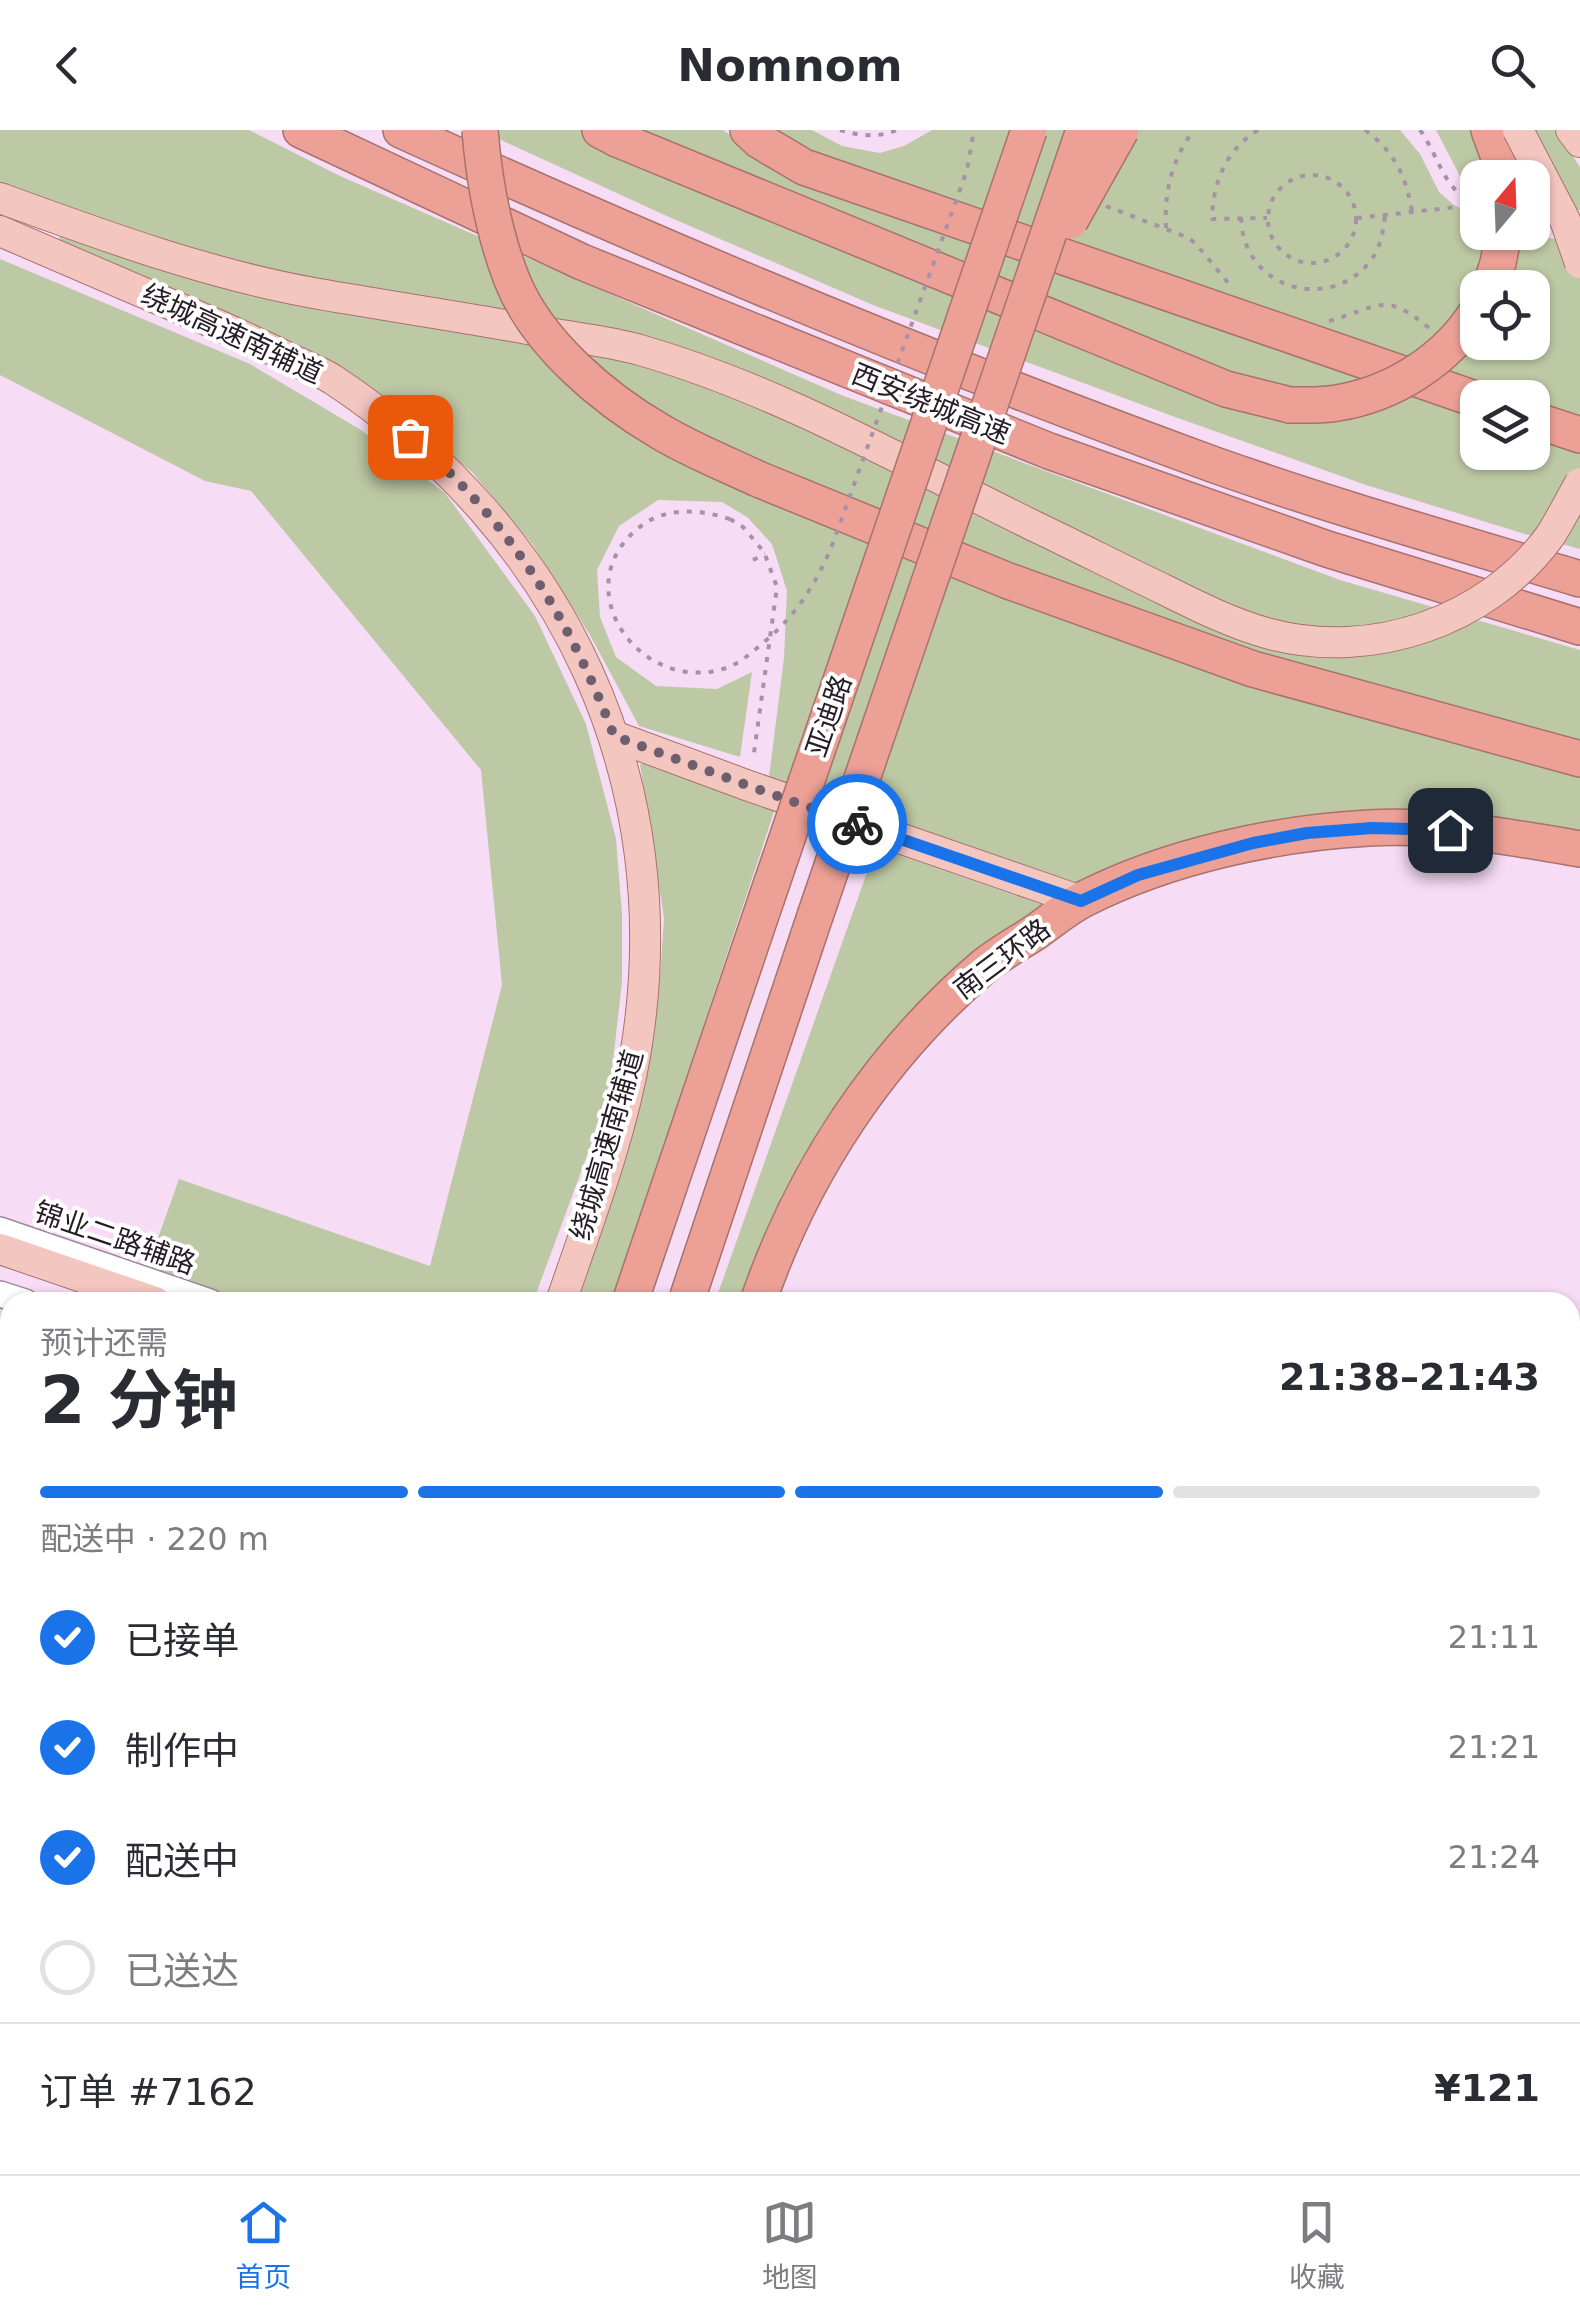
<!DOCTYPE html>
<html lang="zh">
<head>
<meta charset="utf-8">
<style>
	:root { --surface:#fff; --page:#f7f7f7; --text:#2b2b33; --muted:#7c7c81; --line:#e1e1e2; --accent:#1a73e8 }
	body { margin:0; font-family:"DejaVu Sans","Noto Sans SC",sans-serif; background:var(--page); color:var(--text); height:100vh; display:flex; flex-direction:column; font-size:38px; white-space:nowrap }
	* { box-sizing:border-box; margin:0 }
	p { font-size:32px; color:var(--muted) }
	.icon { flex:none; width:55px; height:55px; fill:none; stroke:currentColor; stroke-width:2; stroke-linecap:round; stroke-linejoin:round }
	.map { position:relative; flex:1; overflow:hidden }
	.details { position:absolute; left:0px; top:1162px; width:1580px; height:882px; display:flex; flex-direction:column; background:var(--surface); border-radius:30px 30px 0 0; box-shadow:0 2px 8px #0004 }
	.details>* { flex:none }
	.needle { width:65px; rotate:19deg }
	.buttons { position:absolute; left:1460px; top:30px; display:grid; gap:20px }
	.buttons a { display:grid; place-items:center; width:90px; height:90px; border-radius:20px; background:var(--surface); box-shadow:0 2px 8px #0004; font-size:50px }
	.pin { position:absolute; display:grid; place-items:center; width:85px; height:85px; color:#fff; margin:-42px; border-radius:20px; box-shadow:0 5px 15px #0006 }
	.courier { position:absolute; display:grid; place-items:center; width:100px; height:100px; margin:-50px; border:8px solid #1a73e8; border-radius:50%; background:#fff; color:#222; box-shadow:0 2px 12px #0007 }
	.summary em { font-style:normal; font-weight:700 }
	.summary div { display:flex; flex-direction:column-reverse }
	.summary { display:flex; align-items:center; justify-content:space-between; height:170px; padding:0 40px }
	h1 { font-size:65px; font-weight:700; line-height:75px }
	.bar { display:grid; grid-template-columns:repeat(4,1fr); gap:15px 10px; align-content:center; height:120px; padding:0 40px }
	.bar i { height:12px; border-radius:8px; background:var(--line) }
	.bar .current { background:var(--accent) }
	.bar p { grid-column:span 4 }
	.line { display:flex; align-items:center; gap:25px; padding:0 40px; border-top:2px solid var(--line) }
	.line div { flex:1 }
	ol { padding:0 40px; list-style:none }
	li { display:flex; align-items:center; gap:30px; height:110px }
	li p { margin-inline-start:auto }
	li .icon { padding:10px; border-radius:50%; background:var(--accent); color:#fff; stroke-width:4 }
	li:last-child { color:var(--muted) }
	li i { width:55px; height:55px; border:5px solid var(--line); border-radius:50% }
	header { display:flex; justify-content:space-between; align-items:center; height:130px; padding:0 40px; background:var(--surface); font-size:45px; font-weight:700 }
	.tab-bar { display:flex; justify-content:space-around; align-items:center; height:140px; border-top:2px solid var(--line); background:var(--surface); font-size:28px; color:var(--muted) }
	.tab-bar a { display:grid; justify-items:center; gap:5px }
	.tab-bar .current { color:var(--accent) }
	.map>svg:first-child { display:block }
</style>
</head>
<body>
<header><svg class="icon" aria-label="back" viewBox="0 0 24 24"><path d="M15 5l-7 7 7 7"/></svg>Nomnom<svg class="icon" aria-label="search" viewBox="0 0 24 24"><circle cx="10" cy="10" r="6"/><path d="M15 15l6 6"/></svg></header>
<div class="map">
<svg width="1580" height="2044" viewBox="0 0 1580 2044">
	<rect width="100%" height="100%" fill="#f7dcf6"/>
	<!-- green -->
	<g fill="#bdc8a4" fill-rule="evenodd">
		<polygon points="0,0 249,0 340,46 841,265 1340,450 1580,520 1580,706 1450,687 1080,760 768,655 784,528 787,461 772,414 747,387 722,372 658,370 619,396 597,440 600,487 616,527 656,556 717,559 752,542 740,627 639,596 590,505 533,415 472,342 349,245 249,193 59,111 62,85 0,57"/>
		<polygon points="479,0 723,0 789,46 1477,285 1478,322 1532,322 1533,304 1580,320 1580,419 1525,404 1366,355 1175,287 873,175 669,87"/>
		<path d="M762,0H812L842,16L880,23L904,16L932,0H1400L1420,24L1439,62L1454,75L1477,86L1478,102L1524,103L1555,109L1580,107V293L1533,278L1532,268L1502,267L899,62ZM1478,158H1532V212H1478Z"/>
		<polygon points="1436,0 1556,0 1580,37 1580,80 1533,80 1532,48 1478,48 1477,59 1461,48"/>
		<polygon points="0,129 250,234 361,300 445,363 535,486 586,594 616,709 622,784 622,852 609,966 533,1172 251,1172 147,1139 179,1049 430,1136 502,855 481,640 251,361 205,351 0,245"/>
		<polygon points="640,634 647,634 775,679 612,1172 578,1172 614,1064 645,949 660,848 664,788"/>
		<polygon points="876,717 1049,777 978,826 743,1172 715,1172"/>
	</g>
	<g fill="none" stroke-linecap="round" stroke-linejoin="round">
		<defs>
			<g id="minor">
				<polyline points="0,1100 210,1172"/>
				<polyline points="0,1164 25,1172"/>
				<polyline points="1570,1638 1580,1642"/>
				<polyline points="1570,1703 1580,1706"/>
			</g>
			<g id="major">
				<polyline points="1571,0 1580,12"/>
				<path d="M0,68C104,106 210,145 319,164C394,177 469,188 544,202C575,208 609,211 640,220C779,260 905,333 1034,396"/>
				<path d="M0,101C67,130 134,159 202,188C232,201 262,215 291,229C305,236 319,241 332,249C563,401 682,651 635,926C620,1011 588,1092 561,1172"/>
				<polyline points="614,606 749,656 1081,771"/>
				<polyline points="0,1119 155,1172"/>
				<polyline points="1570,1680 1580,1684"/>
			</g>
			<g id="highway">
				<polyline points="301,0 582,132 1049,321 1327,419 1580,497"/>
				<path d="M401,0C667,121 937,234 1212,334C1333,377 1457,412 1580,449"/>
				<polyline points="600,0 617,9 1226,259 1290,275"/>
				<polyline points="748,0 760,11 804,37 1478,270"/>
				<polyline points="1489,0 1501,33 1503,48"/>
				<polyline points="1532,289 1580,305"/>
				<polyline points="758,349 1006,450 1253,539 1580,629"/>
				<polyline points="630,1172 766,770"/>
				<polyline points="686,1172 815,786"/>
				<path d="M758,1172C802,1043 879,926 983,837C999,824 1017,814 1034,803C1050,792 1066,778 1084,769C1169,726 1275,703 1369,698C1439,694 1511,707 1580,719"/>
				<polyline points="317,2044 320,2035"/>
				<polyline points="412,2044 416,2035"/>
			</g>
		</defs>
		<!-- minor casing -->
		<use href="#minor" stroke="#9e869d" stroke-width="28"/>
		<!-- major casing -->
		<use href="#major" stroke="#a7726e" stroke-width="32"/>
		<!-- highway casing -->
		<use href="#highway" stroke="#a7726e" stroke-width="38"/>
		<!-- path -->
		<g stroke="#a692a6" stroke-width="4" stroke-dasharray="5 8" stroke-linecap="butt">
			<path d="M840,0C860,6 878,8 897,0"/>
			<path d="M1258,0C1226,20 1213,52 1212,89L1267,88"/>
			<path d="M1365,0C1394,21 1407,47 1412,83"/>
			<path d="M1420,0C1440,28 1441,55 1473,74"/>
			<circle cx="1312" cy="89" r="44"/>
			<polyline points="1476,53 1475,75 1478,83"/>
			<polyline points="1106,76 1189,108 1197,115 1229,154"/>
			<path d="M1241,88C1242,95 1242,104 1245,111C1263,166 1338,176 1371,130C1381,117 1383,102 1385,86"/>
			<polyline points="1357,88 1475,75"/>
			<path d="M1166,98C1164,63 1172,28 1194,0"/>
			<polyline points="1523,145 1532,158"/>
			<polyline points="1532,160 1536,181 1532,192"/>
			<path d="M1329,191C1378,178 1384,159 1430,199"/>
			<polyline points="1477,223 1496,224 1518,212"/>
			<polyline points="730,389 743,397 764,422 777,457 753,630"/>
			<polyline points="753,430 765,424"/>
		</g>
		<!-- minor -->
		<use href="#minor" stroke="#fff" stroke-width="25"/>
		<!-- major -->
		<use href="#major" stroke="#f4c6c0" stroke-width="30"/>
		<!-- highway -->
		<use href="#highway" stroke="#eda096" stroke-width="35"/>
		<defs>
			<g id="major-bridge">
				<polyline points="1518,0 1565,90 1580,133"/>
				<path d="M1034,396C1078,417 1121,439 1165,460C1199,477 1233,494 1270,504C1372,531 1488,491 1550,406C1561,389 1570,370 1580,353"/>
			</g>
			<g id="highway-bridge">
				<path d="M480,0C484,50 494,104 512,150C537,213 604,269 661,302C691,320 726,334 758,349"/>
				<polyline points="1070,91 1121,0"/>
				<polyline points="1490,158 1498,133 1504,102"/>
				<path d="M1290,275C1305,275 1322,276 1337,273C1394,264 1448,229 1478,180"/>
				<polyline points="766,770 1029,0"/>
				<polyline points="815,786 1084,0"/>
			</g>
		</defs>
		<!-- major-bridge casing -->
		<use href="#major-bridge" stroke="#a7726e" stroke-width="32" stroke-linecap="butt"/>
		<!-- highway-bridge casing -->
		<use href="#highway-bridge" stroke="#a7726e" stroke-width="38" stroke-linecap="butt"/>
		<!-- path-bridge -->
		<path stroke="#a692a6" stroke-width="4" stroke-dasharray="5 8" stroke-linecap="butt" d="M730,389C698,379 663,376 636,400C566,460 641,566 726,538C741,533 752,522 764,512C797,485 817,452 833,413L967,40L974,0"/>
		<!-- major-bridge -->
		<use href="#major-bridge" stroke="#f4c6c0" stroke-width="30"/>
		<!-- highway-bridge -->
		<use href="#highway-bridge" stroke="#eda096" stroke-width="35"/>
	</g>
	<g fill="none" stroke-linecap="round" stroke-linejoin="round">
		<!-- done -->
		<path stroke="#6e5f6e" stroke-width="10" stroke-dasharray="0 18" d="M410,307C507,388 570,488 614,606L749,656L857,694"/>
		<!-- route -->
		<polyline stroke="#1a73e8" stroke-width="12" points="857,694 1081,771 1138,745 1253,713 1307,703 1372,698 1450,700"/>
	</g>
	<g text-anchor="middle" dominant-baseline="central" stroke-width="8" stroke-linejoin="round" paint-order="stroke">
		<!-- street labels -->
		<g font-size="28" fill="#251c25" stroke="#fff">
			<text transform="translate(232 204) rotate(25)">绕城高速南辅道</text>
			<text transform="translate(931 274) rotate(22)">西安绕城高速</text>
			<text transform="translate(829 586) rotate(-71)">亚迪路</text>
			<text transform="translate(1002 829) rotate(-37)">南三环路</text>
			<text transform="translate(607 1015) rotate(-74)">绕城高速南辅道</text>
			<text transform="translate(115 1108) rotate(19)">锦业二路辅路</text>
		</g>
	</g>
</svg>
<div class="buttons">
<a><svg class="needle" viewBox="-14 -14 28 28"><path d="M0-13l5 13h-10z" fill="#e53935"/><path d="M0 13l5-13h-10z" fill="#7c7c81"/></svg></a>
<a><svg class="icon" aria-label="locate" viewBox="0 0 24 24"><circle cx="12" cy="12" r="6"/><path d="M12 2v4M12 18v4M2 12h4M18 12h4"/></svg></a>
<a><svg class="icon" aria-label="layers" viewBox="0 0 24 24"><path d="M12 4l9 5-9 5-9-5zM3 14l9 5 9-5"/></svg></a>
</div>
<div class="pin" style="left:410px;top:307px;background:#ea580c"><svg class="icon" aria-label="bag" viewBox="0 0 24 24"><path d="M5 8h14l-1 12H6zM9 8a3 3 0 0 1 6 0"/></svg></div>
<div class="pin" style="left:1450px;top:700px;background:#1f2937"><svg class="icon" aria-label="home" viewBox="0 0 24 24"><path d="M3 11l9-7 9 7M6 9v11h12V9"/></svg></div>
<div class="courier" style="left:857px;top:694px"><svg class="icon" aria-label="bike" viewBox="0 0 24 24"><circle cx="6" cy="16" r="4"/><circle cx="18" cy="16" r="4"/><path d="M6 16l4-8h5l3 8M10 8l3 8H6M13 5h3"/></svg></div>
<section class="details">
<div class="summary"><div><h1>2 分钟</h1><p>预计还需</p></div><em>21:38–21:43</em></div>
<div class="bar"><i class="current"></i><i class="current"></i><i class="current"></i><i></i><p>配送中 · 220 m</p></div>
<ol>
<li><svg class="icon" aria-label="check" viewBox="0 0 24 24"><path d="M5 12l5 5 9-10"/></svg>已接单<p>21:11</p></li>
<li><svg class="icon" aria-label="check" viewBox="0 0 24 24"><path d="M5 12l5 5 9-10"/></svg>制作中<p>21:21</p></li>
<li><svg class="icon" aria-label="check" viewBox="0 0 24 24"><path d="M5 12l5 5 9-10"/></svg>配送中<p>21:24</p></li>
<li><i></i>已送达</li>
</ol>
<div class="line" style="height:130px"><div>订单 #7162</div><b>¥121</b></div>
</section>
</div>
<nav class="tab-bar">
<a class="current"><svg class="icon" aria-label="home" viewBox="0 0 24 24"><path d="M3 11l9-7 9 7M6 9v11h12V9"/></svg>首页</a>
<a><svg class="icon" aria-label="map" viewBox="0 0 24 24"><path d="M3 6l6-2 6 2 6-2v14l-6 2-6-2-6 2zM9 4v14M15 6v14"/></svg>地图</a>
<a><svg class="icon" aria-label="saved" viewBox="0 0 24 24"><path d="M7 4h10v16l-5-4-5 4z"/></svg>收藏</a>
</nav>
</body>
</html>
